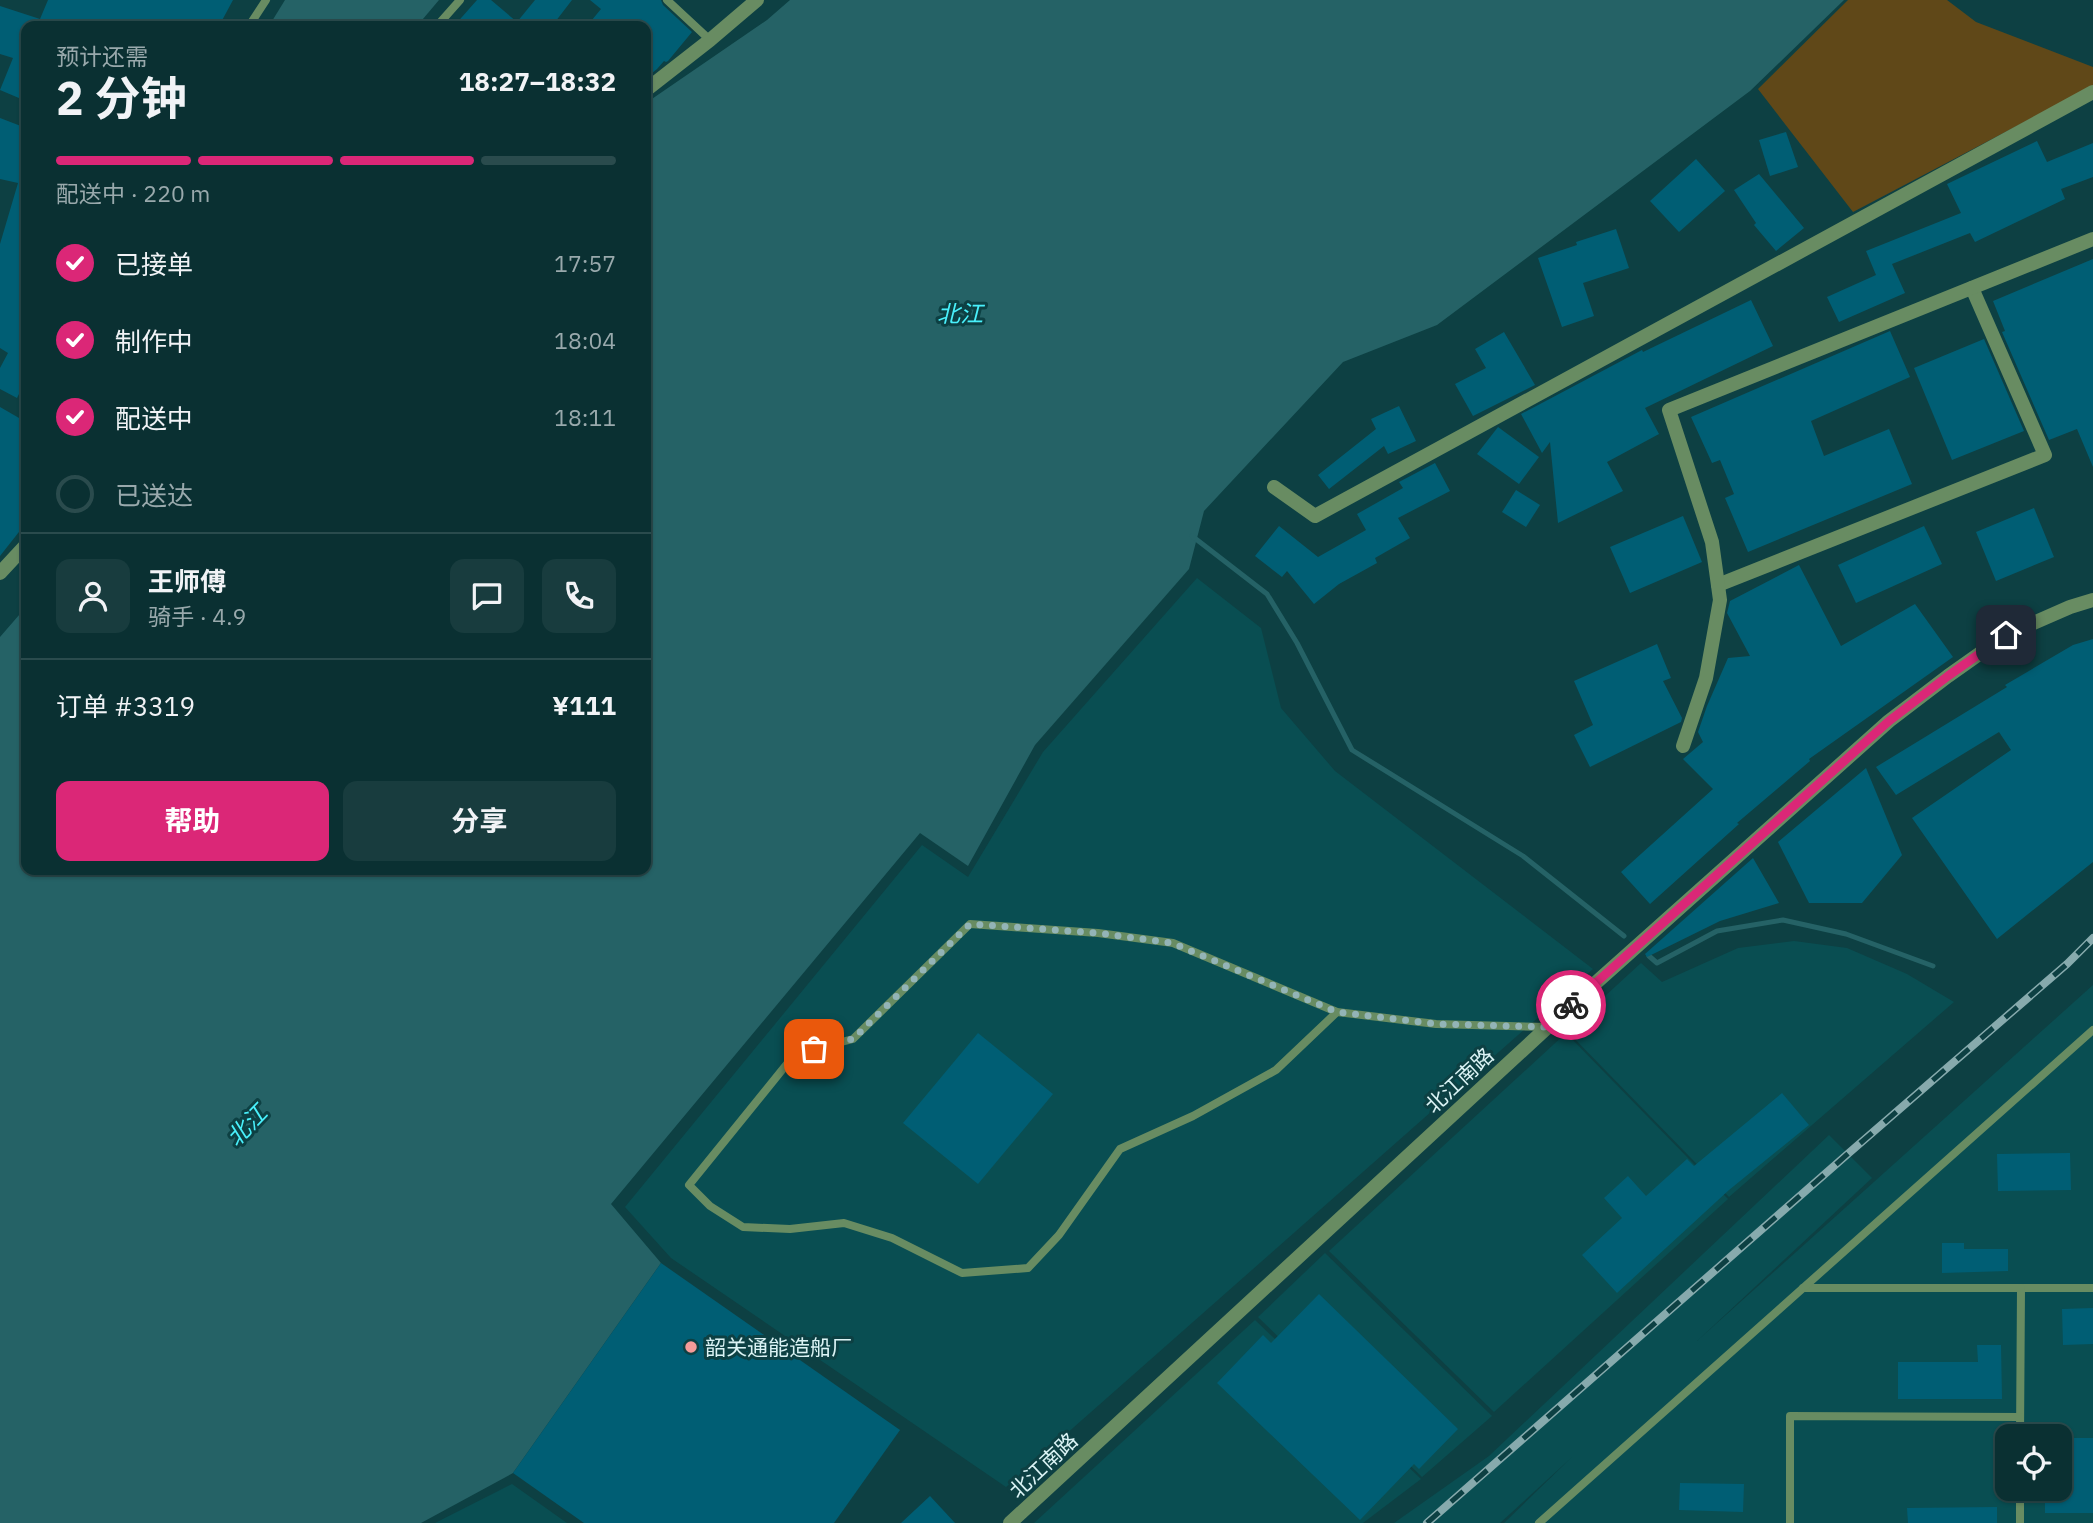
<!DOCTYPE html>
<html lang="zh">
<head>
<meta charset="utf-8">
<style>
	:root { --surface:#0a3032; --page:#183c3e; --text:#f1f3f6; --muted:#99a9ac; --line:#2a4b4d; --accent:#db2777 }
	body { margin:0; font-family:"IBM Plex Sans","Noto Sans SC",sans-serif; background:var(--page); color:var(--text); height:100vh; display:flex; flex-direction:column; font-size:26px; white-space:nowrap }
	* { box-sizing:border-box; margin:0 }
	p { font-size:23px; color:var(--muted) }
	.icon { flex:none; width:38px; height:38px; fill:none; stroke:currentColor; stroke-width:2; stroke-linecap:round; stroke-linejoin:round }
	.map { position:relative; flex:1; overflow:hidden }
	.side { position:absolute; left:21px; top:21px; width:630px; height:854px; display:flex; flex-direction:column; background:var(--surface); border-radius:14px; box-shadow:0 2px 5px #0004,0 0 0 2px var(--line) }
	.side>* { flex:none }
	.buttons { position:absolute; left:1995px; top:1424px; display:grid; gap:14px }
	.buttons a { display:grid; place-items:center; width:77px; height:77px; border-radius:14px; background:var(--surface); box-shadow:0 2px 5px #0004,0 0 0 2px var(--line); font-size:35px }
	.pin { position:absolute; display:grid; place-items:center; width:60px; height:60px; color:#fff; margin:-30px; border-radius:14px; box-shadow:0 4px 10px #0006 }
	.courier { position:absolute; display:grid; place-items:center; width:70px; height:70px; margin:-35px; border:5px solid #db2777; border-radius:50%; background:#fff; color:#222; box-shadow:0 2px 9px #0007 }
	.head em { font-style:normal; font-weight:700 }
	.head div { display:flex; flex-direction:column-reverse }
	.head { display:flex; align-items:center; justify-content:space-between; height:119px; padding:0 35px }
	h1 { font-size:46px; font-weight:700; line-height:52px }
	.bar { display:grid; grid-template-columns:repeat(4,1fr); gap:10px 7px; align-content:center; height:84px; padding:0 35px }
	.bar i { height:9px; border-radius:5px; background:var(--line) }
	.bar .current { background:var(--accent) }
	.bar p { grid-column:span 4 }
	.line { display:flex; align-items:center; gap:18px; padding:0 35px; border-top:2px solid var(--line) }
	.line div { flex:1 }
	.round { display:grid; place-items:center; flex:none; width:74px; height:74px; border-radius:14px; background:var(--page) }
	ol { padding:0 35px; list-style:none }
	li { display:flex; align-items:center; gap:21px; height:77px }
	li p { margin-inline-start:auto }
	li .icon { padding:7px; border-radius:50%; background:var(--accent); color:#fff; stroke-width:4 }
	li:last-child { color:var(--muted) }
	li i { width:38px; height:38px; border:4px solid var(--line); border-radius:50% }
	.action { display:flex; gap:14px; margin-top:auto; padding:14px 35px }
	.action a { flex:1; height:80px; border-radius:14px; background:var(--accent); color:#fff; font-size:28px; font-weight:700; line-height:80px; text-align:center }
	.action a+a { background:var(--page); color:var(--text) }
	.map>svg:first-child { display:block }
</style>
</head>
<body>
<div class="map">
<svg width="2093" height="1523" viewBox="0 0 2093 1523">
	<rect width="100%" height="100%" fill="#0d4043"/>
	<!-- built -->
	<g fill="#094e52" fill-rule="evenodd">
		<polygon points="1197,578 1261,628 1281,708 1335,771 1593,969 1006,1487 671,1258 625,1207 922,845 968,877 1043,752"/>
		<polygon points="1794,941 1847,948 1907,974 1954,1002 1729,1197 1567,1031 1641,963 1662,982 1738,948"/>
		<path d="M2093,985V1523H1504L1572,1457L1500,1523H1394L1489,1456L1829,1135L1872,1178L1697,1341ZM2007,1437H2060V1489H2007Z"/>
		<polygon points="1566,1033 1728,1199 1494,1412 1329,1251"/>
		<polygon points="1325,1253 1492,1416 1422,1477 1258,1317"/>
		<polygon points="1255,1320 1421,1479 1363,1523 1034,1523"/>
		<polygon points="512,1484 567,1523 435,1523"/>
	</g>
	<!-- green -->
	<polygon fill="#604818" points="1848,0 1947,0 1976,22 2093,67 2093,86 1853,212 1758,89"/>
	<!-- water -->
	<g fill="#256266">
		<polygon points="285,0 439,0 417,26 269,26"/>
		<polygon points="790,0 1844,0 1750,91 1437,325 1343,362 1204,511 1189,569 1035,745 968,866 920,833 611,1204 661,1263 513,1473 421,1523 0,1523 0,637 26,607 26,870 646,870 646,103 767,20"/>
	</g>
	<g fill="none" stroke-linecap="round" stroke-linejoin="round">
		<!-- stream -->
		<g stroke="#256266" stroke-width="5">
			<polyline points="1192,536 1267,594 1297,643 1352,750 1523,856 1624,936"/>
			<polyline points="1649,956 1657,963 1717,931 1783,920 1846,934 1933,966"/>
		</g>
	</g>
	<!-- building -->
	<g fill="#005e74">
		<polygon points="48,0 233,0 219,26 26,26 26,101 0,90 13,58 0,54 0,6 40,19"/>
		<polygon points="477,0 491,0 517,22 535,0 572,0 552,26 454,26"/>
		<polygon points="590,0 661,0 663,5 692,32 668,61 666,62 664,61 657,69 646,78 646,26 587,26 601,9"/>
		<polygon points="0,118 26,128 26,149 21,162 26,164 26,314 21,324 26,328 26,380 17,398 0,389 0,368 8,353 0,348 0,244 18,183 0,179"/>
		<polygon points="1786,132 1798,167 1770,176 1759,140"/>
		<polygon points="2037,141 2047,162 2093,143 2093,177 2061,189 2065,199 1975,242 1970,233 1892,264 1905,293 1839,322 1827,297 1876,275 1866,251 1961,213 1947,184"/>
		<polygon points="1696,159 1725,191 1679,232 1650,201"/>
		<polygon points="1759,174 1804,228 1776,251 1754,225 1756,223 1734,190"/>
		<polygon points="1616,229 1629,268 1583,283 1594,316 1562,327 1538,258 1577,245 1576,242"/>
		<polygon points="2093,259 2093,467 2077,429 2049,440 2002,332 2005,331 1993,301"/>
		<polygon points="1751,300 1773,346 1645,408 1659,434 1607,462 1623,491 1558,523 1550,442 1542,453 1521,414 1642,350 1643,352"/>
		<polygon points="1890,331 1910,377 1811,421 1824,456 1889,429 1912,484 1748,552 1725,498 1734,494 1720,460 1712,463 1691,417"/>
		<polygon points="1504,332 1535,385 1473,416 1455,384 1486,368 1475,349"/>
		<polygon points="1984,339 2024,431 1952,460 1914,368"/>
		<polygon points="1399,406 1416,441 1388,454 1384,446 1329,489 1318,475 1376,429 1371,419"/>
		<polygon points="0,407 26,422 26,523 0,556"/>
		<polygon points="1498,427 1539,457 1519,484 1477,454"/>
		<polygon points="1435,463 1450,491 1398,518 1410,538 1375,558 1377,563 1339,584 1314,604 1287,571 1282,577 1255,556 1279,526 1318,557 1366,530 1357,514 1403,488 1399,482"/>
		<polygon points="1516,490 1540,505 1526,527 1502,512"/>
		<polygon points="2034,508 2054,557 1996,581 1976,532"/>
		<polygon points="1683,516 1702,562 1630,593 1610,547"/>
		<polygon points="1924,526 1942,564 1856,603 1838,565"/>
		<polygon points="1799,565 1841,646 1915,604 1953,657 1809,759 1810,761 1737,823 1739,824 1650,904 1621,872 1713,789 1683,759 1703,742 1698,732 1707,706 1728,658 1750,656 1727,613 1730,601"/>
		<polygon points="2093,639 2093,862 1997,939 1912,818 2011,750 1999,732 1896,795 1876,767 2007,687 2005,685 2073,645"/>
		<polygon points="1657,644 1671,678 1663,681 1682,718 1681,722 1590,767 1574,735 1593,725 1574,681"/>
		<polygon points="1866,768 1902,855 1862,903 1809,903 1778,842"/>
		<polygon points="1753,858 1779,903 1720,921 1647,957 1645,954"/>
		<polygon points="978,1033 1053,1094 978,1184 903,1123"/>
		<polygon points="1782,1093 1809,1125 1729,1190 1617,1293 1582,1255 1622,1218 1604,1198 1628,1176 1646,1196 1687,1159 1694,1166"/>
		<polygon points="2070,1153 2071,1190 1998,1191 1997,1154"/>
		<polygon points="1942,1243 1964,1243 1964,1249 2008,1249 2008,1271 1942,1273"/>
		<polygon points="661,1263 900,1430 834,1523 584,1523 513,1473"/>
		<polygon points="1319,1294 1458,1429 1419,1469 1414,1464 1360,1520 1217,1383 1263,1335 1271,1343"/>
		<polygon points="2093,1308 2093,1344 2063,1345 2062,1309"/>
		<polygon points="1977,1345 2001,1345 2002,1399 1898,1399 1898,1362 1978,1362"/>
		<polygon points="2060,1438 2093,1438 2093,1513 2045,1513 2045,1489 2060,1489"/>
		<polygon points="1680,1483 1744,1484 1743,1512 1679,1510"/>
		<polygon points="930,1496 955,1523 901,1523"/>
		<polygon points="1997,1507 1997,1523 1908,1523 1907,1508"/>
	</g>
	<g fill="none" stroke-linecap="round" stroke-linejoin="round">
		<!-- service -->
		<g stroke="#688c62" stroke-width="8">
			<polyline points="667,0 710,40"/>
			<polyline points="249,26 266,0"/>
			<polyline points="437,26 460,0"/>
			<polyline points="1337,1012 1276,1070 1193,1116 1120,1149 1059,1235 1028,1268 962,1273 892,1238 844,1223 790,1229 743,1227 710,1206 689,1185 795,1054 853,1039 970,924 1098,933 1173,943 1337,1012 1436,1024 1547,1027"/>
			<polyline points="1803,1288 2093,1288"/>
			<polyline points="2020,1437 2021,1288"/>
			<polyline points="1539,1523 2093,1030"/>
			<polyline points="1790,1523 1790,1416 2020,1417"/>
			<polyline points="2020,1523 2020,1489"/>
		</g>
		<!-- minor -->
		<g stroke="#688c62" stroke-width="14">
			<polyline points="1274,487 1315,516 2093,92"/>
			<polyline points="1718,585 2045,455 1972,288"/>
			<polyline points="1683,746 1706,678 1720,600 1712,542 1669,410 2093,239"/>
		</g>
		<!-- tertiary -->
		<g stroke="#688c62" stroke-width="14">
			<polyline points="646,90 710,40 757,0"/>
			<polyline points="0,573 26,545"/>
			<polyline points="1010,1523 1590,988 1889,721 1948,676 2006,635 2070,607 2093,600"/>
		</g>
		<defs>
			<polyline id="rail" points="1427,1523 1850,1152 2067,964 2093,938"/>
		</defs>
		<!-- rail casing -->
		<use href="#rail" stroke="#87aaad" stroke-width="8"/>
		<!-- rail -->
		<use href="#rail" stroke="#0d4043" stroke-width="5" stroke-dasharray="16" stroke-linecap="butt"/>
	</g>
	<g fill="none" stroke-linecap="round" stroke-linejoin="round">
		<!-- done -->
		<polyline stroke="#93b4b7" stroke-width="7" stroke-dasharray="0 12.6" points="814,1049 853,1039 970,924 1098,933 1172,943 1337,1012 1436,1024 1547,1027 1571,1005"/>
		<!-- route -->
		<polyline stroke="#db2777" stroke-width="9" points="1571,1005 1889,721 1948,676 2006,635"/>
	</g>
	<!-- markers -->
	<circle fill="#f59b99" stroke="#0d4043" stroke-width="2.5" cx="691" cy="1347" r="7"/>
	<g text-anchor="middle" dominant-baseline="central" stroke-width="6" stroke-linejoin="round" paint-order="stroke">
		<!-- street labels -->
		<g font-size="21" fill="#dbf3f5" stroke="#0d4043">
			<text transform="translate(1459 1080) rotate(-43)">北江南路</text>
			<text transform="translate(1043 1465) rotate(-43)">北江南路</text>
		</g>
		<!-- poi labels -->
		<g font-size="21" fill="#dbf3f5" stroke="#0d4043" text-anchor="start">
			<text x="705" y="1347">韶关通能造船厂</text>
		</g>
		<!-- water labels -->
		<g font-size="23" font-style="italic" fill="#49f0fb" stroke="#0d4043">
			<text x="960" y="313">北江</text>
			<text transform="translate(246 1125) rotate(-46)">北江</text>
		</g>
	</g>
</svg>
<div class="buttons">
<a><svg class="icon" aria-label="locate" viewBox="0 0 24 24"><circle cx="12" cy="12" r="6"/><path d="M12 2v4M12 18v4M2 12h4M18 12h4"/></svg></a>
</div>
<div class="pin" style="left:814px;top:1049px;background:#ea580c"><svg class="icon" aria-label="bag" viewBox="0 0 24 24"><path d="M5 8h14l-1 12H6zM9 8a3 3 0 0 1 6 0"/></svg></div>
<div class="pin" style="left:2006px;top:635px;background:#1f2937"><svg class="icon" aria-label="home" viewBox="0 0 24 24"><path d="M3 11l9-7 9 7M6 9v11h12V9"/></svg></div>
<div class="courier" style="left:1571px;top:1005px"><svg class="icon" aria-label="bike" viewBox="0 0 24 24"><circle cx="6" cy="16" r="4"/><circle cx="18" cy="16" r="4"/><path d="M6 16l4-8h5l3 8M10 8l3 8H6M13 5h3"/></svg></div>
<section class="side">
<div class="head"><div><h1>2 分钟</h1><p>预计还需</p></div><em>18:27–18:32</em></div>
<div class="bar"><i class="current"></i><i class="current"></i><i class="current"></i><i></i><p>配送中 · 220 m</p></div>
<ol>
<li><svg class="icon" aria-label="check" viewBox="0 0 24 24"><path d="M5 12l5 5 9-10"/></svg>已接单<p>17:57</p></li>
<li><svg class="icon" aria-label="check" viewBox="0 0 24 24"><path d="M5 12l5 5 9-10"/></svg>制作中<p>18:04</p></li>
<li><svg class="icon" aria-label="check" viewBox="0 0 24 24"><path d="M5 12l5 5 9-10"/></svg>配送中<p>18:11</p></li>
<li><i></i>已送达</li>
</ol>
<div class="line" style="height:126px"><a class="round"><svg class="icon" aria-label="person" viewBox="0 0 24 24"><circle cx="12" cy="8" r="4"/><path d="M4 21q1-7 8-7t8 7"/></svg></a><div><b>王师傅</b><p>骑手 · 4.9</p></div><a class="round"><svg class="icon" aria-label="chat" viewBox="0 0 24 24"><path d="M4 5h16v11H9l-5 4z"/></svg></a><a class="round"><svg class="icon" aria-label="phone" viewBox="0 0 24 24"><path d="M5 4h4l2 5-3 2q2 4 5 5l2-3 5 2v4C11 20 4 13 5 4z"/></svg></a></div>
<div class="line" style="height:91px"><div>订单 #3319</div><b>¥111</b></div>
<div class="action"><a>帮助</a><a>分享</a></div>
</section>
</div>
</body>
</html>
